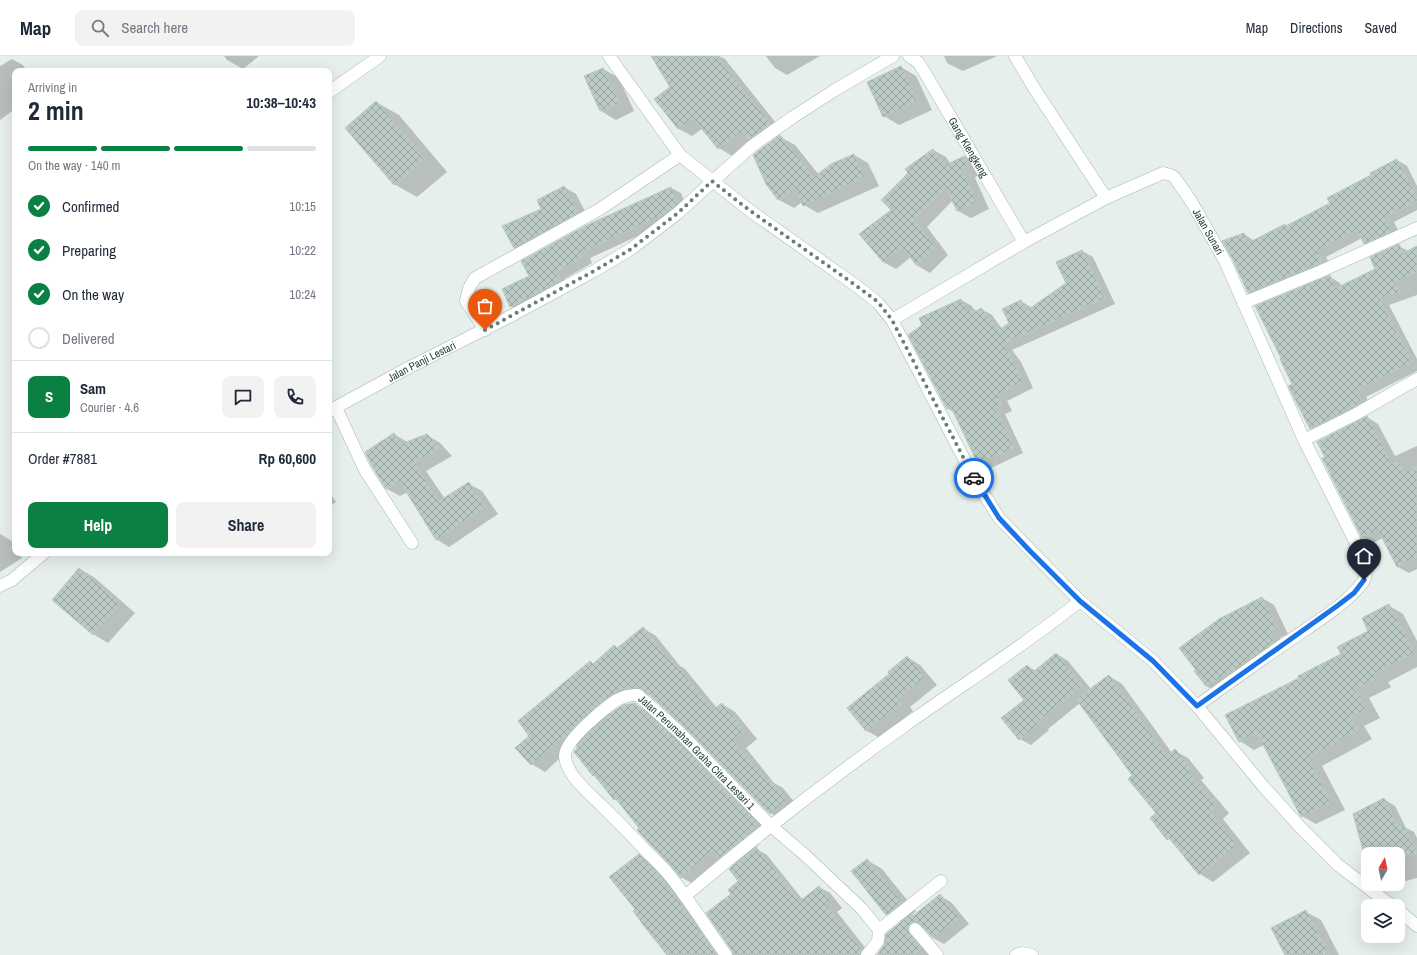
<!DOCTYPE html>
<html lang="en">
<head>
<meta charset="utf-8">
<style>
	:root { --surface:#fff; --page:#f2f2f3; --text:#1f2937; --muted:#747a83; --line:#e0e1e3; --accent:#0b8043 }
	body { margin:0; font-family:"Archivo Narrow",sans-serif; background:var(--page); color:var(--text); height:100vh; display:flex; flex-direction:column; font-size:15px; white-space:nowrap }
	* { box-sizing:border-box; margin:0 }
	p { font-size:13px; color:var(--muted) }
	.icon { flex:none; width:22px; height:22px; fill:none; stroke:currentColor; stroke-width:2; stroke-linecap:round; stroke-linejoin:round }
	.map { position:relative; flex:1; overflow:hidden }
	.drawer { position:absolute; left:12px; top:12px; width:320px; height:488px; display:flex; flex-direction:column; background:var(--surface); border-radius:8px; box-shadow:0 4px 16px #0002 }
	.drawer>* { flex:none }
	.needle { width:26px; rotate:9deg }
	.controls { position:absolute; left:1361px; top:791px; display:grid; gap:8px }
	.controls a { display:grid; place-items:center; width:44px; height:44px; border-radius:8px; background:var(--surface); box-shadow:0 4px 16px #0002; font-size:20px }
	.pin { position:absolute; display:grid; place-items:center; width:34px; height:34px; color:#fff; margin:-41px -17px; border-radius:50% 50% 50% 0; rotate:-45deg; box-shadow:0 0 4px #0007 }
	.pin .icon { rotate:45deg }
	.courier { position:absolute; display:grid; place-items:center; width:40px; height:40px; margin:-20px; border:3px solid #1a73e8; border-radius:50%; background:#fff; color:#222; box-shadow:0 1px 5px #0007 }
	.overview em { font-style:normal; font-weight:800 }
	.overview div { display:flex; flex-direction:column-reverse }
	.overview { display:flex; align-items:center; justify-content:space-between; height:68px; padding:0 16px }
	h1 { font-size:26px; font-weight:800; line-height:30px }
	.bar { display:grid; grid-template-columns:repeat(4,1fr); gap:6px 4px; align-content:center; height:48px; padding:0 16px }
	.bar i { height:5px; border-radius:3px; background:var(--line) }
	.bar .on { background:var(--accent) }
	.bar p { grid-column:span 4 }
	.line { display:flex; align-items:center; gap:10px; padding:0 16px; border-top:1px solid var(--line) }
	.line div { flex:1 }
	.round { display:grid; place-items:center; flex:none; width:42px; height:42px; border-radius:8px; background:var(--page) }
	ol { padding:0 16px; list-style:none }
	li { display:flex; align-items:center; gap:12px; height:44px }
	li p { margin-inline-start:auto }
	li .icon { padding:4px; border-radius:50%; background:var(--accent); color:#fff; stroke-width:4 }
	li:last-child { color:var(--muted) }
	li i { width:22px; height:22px; border:2px solid var(--line); border-radius:50% }
	.primary-button { display:flex; gap:8px; margin-top:auto; padding:8px 16px }
	.primary-button a { flex:1; height:46px; border-radius:8px; background:var(--accent); color:#fff; font-size:16px; font-weight:800; line-height:46px; text-align:center }
	.primary-button a+a { background:var(--page); color:var(--text) }
	header { display:flex; align-items:center; gap:24px; box-sizing:border-box; height:56px; padding:0 20px; background:var(--surface); border-bottom:1px solid var(--line) }
	header strong { font-size:19px }
	nav { display:flex; gap:22px; margin-inline-start:auto; font-size:14px }
	.search { width:280px; height:36px; background:var(--page); display:flex; align-items:center; gap:10px; box-sizing:border-box; padding:0 14px; border-radius:8px; color:var(--muted); font-size:15px }
	.map>svg:first-child { display:block }
</style>
</head>
<body>
<header>
<strong>Map</strong>
<div class="search"><svg class="icon" aria-label="search" viewBox="0 0 24 24"><circle cx="10" cy="10" r="6"/><path d="M15 15l6 6"/></svg>Search here</div>
<nav><a>Map</a><a>Directions</a><a>Saved</a></nav>
</header>
<div class="map">
<svg width="1417" height="899" viewBox="0 0 1417 899">
	<defs>
		<pattern id="building-cross-hatch" width="8" height="8" patternUnits="userSpaceOnUse"><rect width="8" height="8" fill="#bbcac4"/><path d="M0 0l8 8M0 8l8-8" fill="none" stroke="#98a6a0"/></pattern>
	</defs>
	<rect width="100%" height="100%" fill="#e6efeb"/>
	<!-- shadow -->
	<g fill="#0003">
		<polygon points="224,0 259,0 243,13 227,4"/>
		<polygon points="652,0 719,0 725,3 783,76 761,91 751,86 732,100 719,92 703,72 692,80 679,73 656,43 671,31"/>
		<polygon points="766,0 820,0 787,19 775,12"/>
		<polygon points="944,0 997,0 963,15 947,7"/>
		<polygon points="12,3 23,9 27,15 15,15 15,53 0,64 0,10"/>
		<polygon points="901,11 916,20 932,54 899,69 884,60"/>
		<polygon points="603,13 619,22 634,55 616,64 601,55 585,21"/>
		<polygon points="376,46 399,59 447,116 417,141 394,128"/>
		<polygon points="780,81 795,89 819,119 854,99 868,107 879,130 818,157 804,149 802,146 794,152 779,144 767,127"/>
		<polygon points="933,94 946,101 950,107 965,101 978,108 981,115 975,122 989,153 971,162 958,155 953,144 927,171 948,199 930,217 918,210 911,201 896,213 883,206 892,155"/>
		<polygon points="1397,104 1407,110 1417,130 1417,154 1394,166 1401,180 1374,192 1364,187 1362,182 1326,201 1331,211 1258,242 1249,236 1244,178 1254,185 1285,169 1287,171 1331,148"/>
		<polygon points="564,131 576,138 589,163 526,198 515,191 543,153"/>
		<polygon points="671,132 681,137 687,152 675,163 590,202 592,207 564,223 569,231 520,256 511,250 531,220"/>
		<polygon points="1399,190 1408,195 1417,192 1417,239 1389,249 1417,303 1417,315 1366,341 1372,352 1321,378 1311,372 1294,328 1330,221 1340,227 1342,231 1377,213"/>
		<polygon points="1082,195 1093,201 1115,248 1012,294 1021,306 1033,332 1007,345 1012,355 1005,358 1023,397 989,413 979,407 955,357 947,352 961,244 972,250 973,253 977,255 981,253 992,259 1002,273 1010,267 1021,245 1032,252 1067,227"/>
		<polygon points="1367,361 1378,368 1395,400 1417,390 1417,513 1409,517 1398,511 1383,482 1373,487 1362,481 1326,401"/>
		<polygon points="394,378 407,386 427,379 440,387 452,400 426,415 445,443 469,428 482,435 498,458 449,491 436,483 408,436 400,440 387,433 372,410"/>
		<polygon points="329,436 336,446 329,451"/>
		<polygon points="0,478 12,485 15,490 15,497 19,497 22,502 0,516"/>
		<polygon points="80,513 95,522 135,557 108,587 93,578"/>
		<polygon points="1262,542 1274,549 1288,578 1280,582 1284,590 1218,636 1206,630 1197,614"/>
		<polygon points="1388,549 1403,558 1417,585 1417,611 1388,626 1391,631 1369,642 1380,662 1364,670 1372,683 1322,710 1345,754 1316,768 1302,760 1264,689 1254,694 1240,685 1300,622 1342,598 1370,575"/>
		<polygon points="643,572 656,580 680,610 685,613 717,652 722,648 735,656 757,683 746,692 774,727 783,732 799,752 784,765 771,757 684,669 650,639 636,640 618,650 610,657 611,658 635,648 649,656 686,689 771,776 758,786 759,788 755,792 767,799 803,844 819,831 830,837 842,852 837,856 871,899 734,899 733,838 740,825 735,810 724,803 695,829 681,821 618,745 615,743 598,722 593,719 579,692 574,689 545,716 532,708 517,692 531,680 591,606 594,608 614,590 618,592"/>
		<polygon points="1057,598 1068,605 1091,633 1109,620 1122,628 1172,697 1175,695 1188,702 1204,722 1201,724 1229,757 1223,763 1250,797 1213,826 1200,818 1175,787 1168,783 1158,757 1133,720 1080,647 1048,673 1049,674 1031,689 1020,683 1025,644 1027,610 1036,615"/>
		<polygon points="907,601 920,609 937,629 910,651 913,655 880,682 867,675 849,652 891,618"/>
		<polygon points="1384,743 1395,750 1406,772 1414,776 1417,782 1417,822 1398,827 1398,798 1381,798"/>
		<polygon points="639,799 650,806 670,826 723,899 668,899 637,853"/>
		<polygon points="867,804 882,813 916,855 912,859 914,860 940,840 951,846 969,868 944,888 933,882 924,872 921,874 930,899 878,899 902,867 887,858"/>
		<polygon points="1306,856 1321,864 1339,899 1286,899"/>
	</g>
	<!-- building -->
	<g fill="url(#building-cross-hatch)" stroke="#b8c9c2">
		<polygon points="651,0 716,0 771,68 747,84 743,75 718,93 693,62 678,73 654,43 670,31"/>
		<polygon points="901,10 917,45 883,61 867,26"/>
		<polygon points="603,12 620,47 600,55 584,20"/>
		<polygon points="376,45 425,103 394,129 345,72"/>
		<polygon points="780,79 814,121 831,108 854,98 865,121 803,150 795,132 778,144 766,128 753,99"/>
		<polygon points="933,93 945,109 965,100 969,107 962,114 977,146 957,155 946,131 914,163 935,191 917,210 902,191 883,206 859,178 891,154 881,144 908,117 905,113"/>
		<polygon points="1397,103 1417,141 1417,145 1385,161 1392,175 1364,188 1357,174 1317,195 1323,206 1248,237 1232,202 1222,185 1244,177 1248,187 1285,168 1286,170 1330,147 1327,142 1371,119 1370,117"/>
		<polygon points="564,130 578,157 514,192 502,170 541,153 537,144"/>
		<polygon points="671,131 678,147 665,158 580,197 583,201 555,217 560,225 510,251 502,233 529,220 521,205 585,170"/>
		<polygon points="1399,188 1403,197 1417,190 1417,215 1395,227 1400,236 1380,243 1412,306 1356,335 1362,346 1310,373 1288,330 1292,328 1280,303 1281,302 1255,250 1330,219 1336,232 1375,213 1370,201"/>
		<polygon points="1082,194 1105,242 1003,288 1010,299 1023,326 997,339 1002,349 995,352 1014,392 978,408 951,351 947,353 908,279 922,269 919,262 961,243 967,255 973,252 975,256 981,252 999,274 1009,267 1002,253 1021,244 1026,255 1066,227 1056,206"/>
		<polygon points="1367,360 1392,408 1398,404 1404,416 1417,410 1417,501 1397,511 1378,474 1362,482 1322,402 1325,401 1317,386"/>
		<polygon points="394,377 401,388 427,378 440,392 414,407 439,445 469,426 485,451 436,484 400,426 386,433 372,410 365,396"/>
		<polygon points="79,512 120,547 93,579 52,544"/>
		<polygon points="1262,541 1277,571 1269,576 1273,583 1273,587 1237,612 1206,630 1194,615 1196,614 1179,592 1219,563"/>
		<polygon points="1389,548 1414,597 1374,618 1377,622 1355,633 1366,654 1350,662 1358,674 1308,702 1331,746 1301,761 1257,677 1239,686 1225,659 1299,622 1298,620 1341,598 1337,591 1368,575 1362,562"/>
		<polygon points="643,571 670,605 672,604 713,654 722,647 745,675 733,684 767,725 769,723 787,744 770,758 683,670 643,633 638,632 622,633 605,643 576,669 563,684 562,682 531,709 515,692 529,680 518,665 590,605 593,608 614,589 617,592"/>
		<polygon points="1056,597 1083,630 1037,666 1039,668 1019,684 1001,662 1024,644 1008,624 1027,609 1033,616"/>
		<polygon points="907,600 925,621 898,643 902,648 866,675 847,652 889,618 888,616"/>
		<polygon points="1109,619 1167,700 1175,693 1192,714 1189,717 1217,750 1210,755 1237,789 1199,819 1169,782 1167,784 1150,762 1156,757 1128,723 1132,719 1076,643"/>
		<polygon points="635,647 673,680 758,768 746,778 747,780 719,802 713,794 681,822 670,809 637,774 639,772 616,743 614,744 594,719 593,720 574,696 587,679 614,655 623,649"/>
		<polygon points="1384,742 1398,771 1403,768 1417,796 1417,798 1364,798 1353,758"/>
		<polygon points="756,791 800,845 819,830 831,845 826,849 862,894 860,899 733,899 732,895 706,857 731,838 728,834 738,825 729,813"/>
		<polygon points="639,798 659,819 671,834 717,899 667,899 647,874 633,855 635,853 609,821"/>
		<polygon points="867,803 902,846 886,859 851,815"/>
		<polygon points="940,838 959,862 933,882 920,868 913,866 908,870 908,875 921,892 912,899 877,899 884,889 886,878 911,858 913,860"/>
		<polygon points="1306,854 1329,899 1285,899 1271,872"/>
	</g>
	<g fill="none" stroke-linecap="round" stroke-linejoin="round">
		<defs>
			<g id="minor">
				<polyline points="609,0 680,99 749,154 858,231 878,247 892,264 975,424 999,462 1080,545 1153,605 1197,650 1263,730 1301,772 1338,809 1392,850"/>
				<path id="s1" d="M909,0L918,6L925,17L1024,186"/>
				<polyline points="1015,0 1034,32 1106,142"/>
				<polyline points="329,36 380,0"/>
				<polyline points="1243,247 1319,216 1417,172"/>
				<path id="s2" d="M892,264L1024,186L1106,142L1163,117L1171,119L1175,122L1191,145L1225,205L1304,384L1365,505C1366,512 1367,520 1363,526C1347,548 1309,571 1287,586C1257,607 1227,628 1197,650"/>
				<polyline points="485,274 466,245 469,232 475,222 600,153 680,99"/>
				<polyline points="336,352 365,414 412,487"/>
				<path id="s3" d="M329,355L408,312L507,262L594,215L631,193L678,157L713,125L752,90L793,61L835,34L893,0"/>
				<polyline points="1304,384 1356,358 1417,323"/>
				<polyline points="0,530 12,524 44,497"/>
				<path d="M685,840C757,779 831,722 907,668C965,627 1025,589 1080,545"/>
				<polyline points="1398,854 1417,870"/>
				<polyline points="915,873 937,899"/>
				<polyline points="879,874 941,825"/>
				<path id="s4" d="M726,899C707,873 690,845 670,820C663,811 655,804 647,796C632,780 618,765 602,750C590,738 566,719 565,700C565,688 586,669 594,662C608,650 619,638 638,639L678,675L771,770L805,799L862,853L879,874L878,885L867,899"/>
				<polyline points="1016,899 1022,897 1032,899"/>
			</g>
		</defs>
		<!-- minor casing -->
		<use href="#minor" stroke="#a8b8b2" stroke-width="13"/>
		<!-- minor -->
		<use href="#minor" stroke="#fff" stroke-width="12"/>
	</g>
	<g fill="none" stroke-linecap="round" stroke-linejoin="round">
		<!-- done -->
		<polyline stroke="#687f78" stroke-width="4" stroke-dasharray="0 7.2" points="485,274 594,215 631,193 678,157 712,125 749,154 858,231 878,246 892,264 974,422"/>
		<!-- route -->
		<polyline stroke="#1a73e8" stroke-width="5" points="974,422 999,462 1030,495 1080,545 1153,605 1197,650 1337,550 1354,537 1364,524"/>
	</g>
	<g text-anchor="middle" dominant-baseline="central" stroke-width="3.5" stroke-linejoin="round" paint-order="stroke">
		<!-- street labels -->
		<g font-size="11" fill="#24423a" stroke="#f7fbf9">
			<text stroke="none"><textPath href="#s1" startOffset="110">Gang Klengkeng</textPath></text>
			<text stroke="none"><textPath href="#s2" startOffset="385">Jalan Sunari</textPath></text>
			<text stroke="none"><textPath href="#s3" startOffset="105">Jalan Panji Lestari</textPath></text>
			<text stroke="none"><textPath href="#s4" startOffset="440">Jalan Perumahan Graha Citra Lestari 1</textPath></text>
		</g>
	</g>
</svg>
<div class="controls">
<a><svg class="needle" viewBox="-14 -14 28 28"><path d="M0-13l5 13h-10z" fill="#e53935"/><path d="M0 13l5-13h-10z" fill="#747a83"/></svg></a>
<a><svg class="icon" aria-label="layers" viewBox="0 0 24 24"><path d="M12 4l9 5-9 5-9-5zM3 14l9 5 9-5"/></svg></a>
</div>
<div class="pin" style="left:485px;top:274px;background:#ea580c"><svg class="icon" aria-label="bag" viewBox="0 0 24 24"><path d="M5 8h14l-1 12H6zM9 8a3 3 0 0 1 6 0"/></svg></div>
<div class="pin" style="left:1364px;top:524px;background:#1f2937"><svg class="icon" aria-label="home" viewBox="0 0 24 24"><path d="M3 11l9-7 9 7M6 9v11h12V9"/></svg></div>
<div class="courier" style="left:974px;top:422px"><svg class="icon" aria-label="car" viewBox="0 0 24 24"><path d="M5 17H2v-5l4-1 3-4h7l3 4 3 1v5h-3M9 17h6M6 11h13"/><circle cx="7" cy="17" r="2"/><circle cx="17" cy="17" r="2"/></svg></div>
<section class="drawer">
<div class="overview"><div><h1>2 min</h1><p>Arriving in</p></div><em>10:38–10:43</em></div>
<div class="bar"><i class="on"></i><i class="on"></i><i class="on"></i><i></i><p>On the way · 140 m</p></div>
<ol>
<li><svg class="icon" aria-label="check" viewBox="0 0 24 24"><path d="M5 12l5 5 9-10"/></svg>Confirmed<p>10:15</p></li>
<li><svg class="icon" aria-label="check" viewBox="0 0 24 24"><path d="M5 12l5 5 9-10"/></svg>Preparing<p>10:22</p></li>
<li><svg class="icon" aria-label="check" viewBox="0 0 24 24"><path d="M5 12l5 5 9-10"/></svg>On the way<p>10:24</p></li>
<li><i></i>Delivered</li>
</ol>
<div class="line" style="height:72px"><b class="round" style="background:var(--accent);color:#fff">S</b><div><b>Sam</b><p>Courier · 4.6</p></div><a class="round"><svg class="icon" aria-label="chat" viewBox="0 0 24 24"><path d="M4 5h16v11H9l-5 4z"/></svg></a><a class="round"><svg class="icon" aria-label="phone" viewBox="0 0 24 24"><path d="M5 4h4l2 5-3 2q2 4 5 5l2-3 5 2v4C11 20 4 13 5 4z"/></svg></a></div>
<div class="line" style="height:52px"><div>Order #7881</div><b>Rp 60,600</b></div>
<div class="primary-button"><a>Help</a><a>Share</a></div>
</section>
</div>
</body>
</html>
